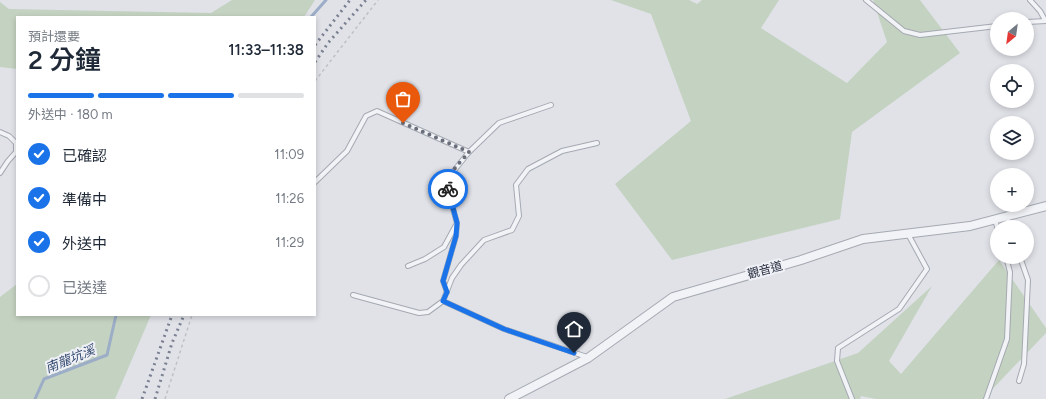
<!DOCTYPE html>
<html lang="zh-TW">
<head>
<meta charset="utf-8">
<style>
	:root { --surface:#fff; --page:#f6f6f7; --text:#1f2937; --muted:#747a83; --line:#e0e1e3; --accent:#1a73e8 }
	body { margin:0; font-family:Figtree,"Noto Sans TC",sans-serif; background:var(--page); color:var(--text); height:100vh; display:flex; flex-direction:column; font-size:15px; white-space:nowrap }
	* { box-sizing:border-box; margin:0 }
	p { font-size:13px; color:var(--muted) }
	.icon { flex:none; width:22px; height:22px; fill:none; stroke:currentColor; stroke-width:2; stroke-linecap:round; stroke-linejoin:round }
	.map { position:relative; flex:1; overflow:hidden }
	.sheet { position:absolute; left:16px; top:16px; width:300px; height:300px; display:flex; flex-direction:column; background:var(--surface); border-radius:0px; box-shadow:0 2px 6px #0003 }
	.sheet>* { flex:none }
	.needle { width:26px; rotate:209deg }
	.fabs { position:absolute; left:990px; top:12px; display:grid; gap:8px }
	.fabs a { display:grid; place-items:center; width:44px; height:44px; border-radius:50%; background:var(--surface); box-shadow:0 2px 6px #0003; font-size:20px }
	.pin { position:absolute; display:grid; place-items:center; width:34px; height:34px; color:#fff; margin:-41px -17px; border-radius:50% 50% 50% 0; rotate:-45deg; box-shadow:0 0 4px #0007 }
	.pin .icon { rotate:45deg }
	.courier { position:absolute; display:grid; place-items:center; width:40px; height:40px; margin:-20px; border:3px solid #1a73e8; border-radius:50%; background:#fff; color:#222; box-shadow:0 1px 5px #0007 }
	.overview em { font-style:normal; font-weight:600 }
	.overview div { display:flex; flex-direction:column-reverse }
	.overview { display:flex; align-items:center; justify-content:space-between; height:68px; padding:0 12px }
	h1 { font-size:26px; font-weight:600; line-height:30px }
	.bar { display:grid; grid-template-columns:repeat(4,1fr); gap:6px 4px; align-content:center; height:48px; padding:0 12px }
	.bar i { height:5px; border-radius:3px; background:var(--line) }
	.bar .on { background:var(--accent) }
	.bar p { grid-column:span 4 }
	ol { padding:0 12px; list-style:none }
	li { display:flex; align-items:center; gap:12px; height:44px }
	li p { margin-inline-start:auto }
	li .icon { padding:4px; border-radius:50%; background:var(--accent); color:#fff; stroke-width:4 }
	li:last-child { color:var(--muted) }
	li i { width:22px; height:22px; border:2px solid var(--line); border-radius:50% }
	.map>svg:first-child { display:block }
</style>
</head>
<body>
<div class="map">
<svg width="1046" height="399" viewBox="0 0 1046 399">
	<rect width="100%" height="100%" fill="#e0e2e8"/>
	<!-- green -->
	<g fill="#c4d2c1">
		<polygon points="232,0 315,0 304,17 17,17 17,69 0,67 0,2 9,9 211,13"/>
		<polygon points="611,0 689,0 697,4 702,0 779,0 761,28 847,83 887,42 873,0 920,0 960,53 852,132 840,219 672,260 615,184 691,121 651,14"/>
		<polygon points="999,260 1046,328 1046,333 983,399 876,399 861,396 860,399 725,399 858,353 932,286 889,361 901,374"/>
		<polygon points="17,284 17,315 151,315 115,399 0,399 0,297"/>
	</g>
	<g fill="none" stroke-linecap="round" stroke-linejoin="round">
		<!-- stream -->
		<g stroke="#9cadc7" stroke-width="3">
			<polyline points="311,17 326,0"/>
			<polyline points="35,399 44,379 107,355 116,315"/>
		</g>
		<defs>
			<g id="lane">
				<polyline points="866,0 904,31 920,35 997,26"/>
				<polyline points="1030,0 1040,11 1045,20"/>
				<polyline points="1027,22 1046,21"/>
				<polyline points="0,132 9,136 16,143 16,152 8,161 0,173"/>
				<polyline points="315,182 347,151 366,116 377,111 469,152"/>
				<polyline points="1007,217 1010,227"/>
				<polyline points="995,219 997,227"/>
				<polyline points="408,266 425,259 444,247 456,225"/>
				<polyline points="447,292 443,281 456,236 457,223 446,184 449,177 469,152 499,123 551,105"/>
				<polyline points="353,295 419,313 428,312 443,301 452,278 461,265 484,240 512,230 519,216 516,185 528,169 562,151 597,143"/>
				<polyline points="443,301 504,329 587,357"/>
				<polyline points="1019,381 1024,364 1028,280 1020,257"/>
				<polyline points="852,399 837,361 838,348 899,309 927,269 908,234"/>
				<polyline points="986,399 1007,339 1010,272 1006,257"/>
			</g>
			<polyline id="street" points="509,399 588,358 673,297 801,260 863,239 970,226 1046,206"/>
		</defs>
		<!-- lane casing -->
		<use href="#lane" stroke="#a5a9b2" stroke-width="6"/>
		<!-- street casing -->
		<use href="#street" stroke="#a5a9b2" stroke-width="10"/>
		<!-- path -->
		<g stroke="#bec0c6" stroke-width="1.5" stroke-dasharray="3 3" stroke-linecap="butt">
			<polyline points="315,81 378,0"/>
			<polyline points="165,399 192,315"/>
		</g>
		<!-- lane -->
		<use href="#lane" stroke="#f2f3f6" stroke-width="4"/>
		<!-- street -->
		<use href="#street" stroke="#f2f3f6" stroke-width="8"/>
		<!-- rail -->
		<g stroke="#7a8091" stroke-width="3" stroke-dasharray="2 4" stroke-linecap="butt">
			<polyline points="315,45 350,0"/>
			<polyline points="315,62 328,43 366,0"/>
			<polyline points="142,399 172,315"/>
			<polyline points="155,399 172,343 184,315"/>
		</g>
	</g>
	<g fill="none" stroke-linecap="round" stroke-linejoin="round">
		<!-- done -->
		<path stroke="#696e7a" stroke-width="4" stroke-dasharray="0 7.2" d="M403,123L469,152C461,162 444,176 448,189"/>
		<!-- route -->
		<polyline stroke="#1a73e8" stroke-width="5" points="448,189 457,223 456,236 443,281 447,292 443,301 504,329 574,353"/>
	</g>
	<g text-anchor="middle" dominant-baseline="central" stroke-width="4" stroke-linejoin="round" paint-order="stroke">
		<!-- street labels -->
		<g font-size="12" fill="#292f3f" stroke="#eff1f6">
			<text transform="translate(765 270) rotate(-15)">觀音道</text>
		</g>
		<!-- water labels -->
		<g font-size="13" font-style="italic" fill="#354a71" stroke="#eff1f6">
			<text transform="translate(70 359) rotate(-22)">南龍坑溪</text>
		</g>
	</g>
</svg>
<div class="fabs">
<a><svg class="needle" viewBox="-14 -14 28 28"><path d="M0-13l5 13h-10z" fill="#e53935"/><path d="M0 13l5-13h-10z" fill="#747a83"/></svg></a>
<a><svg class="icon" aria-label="locate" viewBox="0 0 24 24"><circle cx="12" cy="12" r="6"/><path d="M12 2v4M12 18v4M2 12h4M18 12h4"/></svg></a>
<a><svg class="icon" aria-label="layers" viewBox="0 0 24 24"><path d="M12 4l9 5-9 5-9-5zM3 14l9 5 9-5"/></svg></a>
<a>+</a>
<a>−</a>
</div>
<div class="pin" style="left:403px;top:123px;background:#ea580c"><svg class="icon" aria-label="bag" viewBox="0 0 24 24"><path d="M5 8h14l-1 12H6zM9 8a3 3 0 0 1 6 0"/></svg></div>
<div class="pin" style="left:574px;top:353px;background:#1f2937"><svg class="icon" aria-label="home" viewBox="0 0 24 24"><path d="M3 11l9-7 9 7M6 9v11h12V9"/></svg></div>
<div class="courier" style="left:448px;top:189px"><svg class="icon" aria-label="bike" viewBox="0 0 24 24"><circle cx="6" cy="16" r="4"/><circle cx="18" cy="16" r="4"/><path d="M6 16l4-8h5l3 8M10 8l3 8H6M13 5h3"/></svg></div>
<section class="sheet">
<div class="overview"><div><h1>2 分鐘</h1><p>預計還要</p></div><em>11:33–11:38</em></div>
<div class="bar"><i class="on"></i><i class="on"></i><i class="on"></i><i></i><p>外送中 · 180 m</p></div>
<ol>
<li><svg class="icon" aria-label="check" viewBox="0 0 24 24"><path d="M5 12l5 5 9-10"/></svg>已確認<p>11:09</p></li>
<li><svg class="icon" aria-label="check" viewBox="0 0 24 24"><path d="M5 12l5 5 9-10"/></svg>準備中<p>11:26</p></li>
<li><svg class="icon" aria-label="check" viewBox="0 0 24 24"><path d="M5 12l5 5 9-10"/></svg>外送中<p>11:29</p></li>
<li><i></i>已送達</li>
</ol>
</section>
</div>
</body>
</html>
